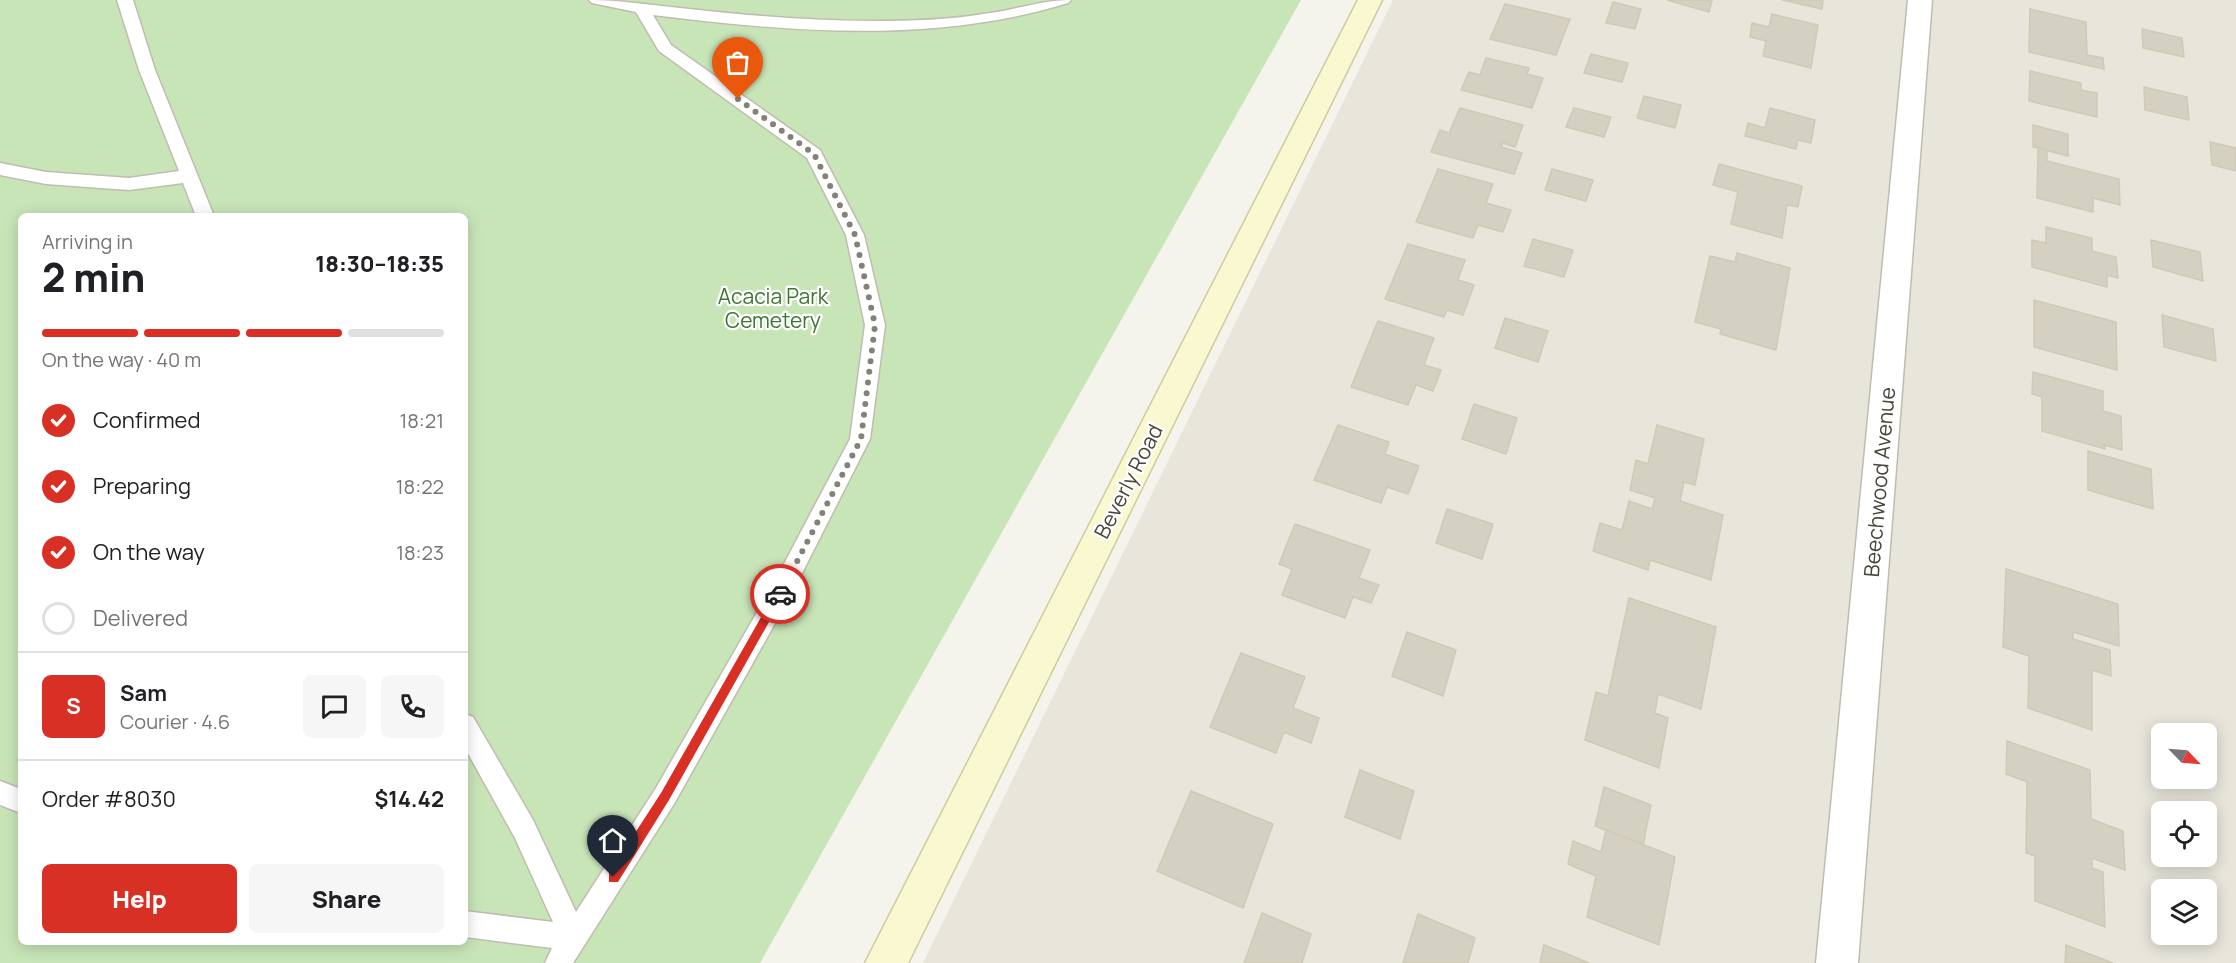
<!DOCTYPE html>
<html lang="en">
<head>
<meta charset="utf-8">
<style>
	:root { --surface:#fff; --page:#f6f6f6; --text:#202124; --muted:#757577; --line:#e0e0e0; --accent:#d93025 }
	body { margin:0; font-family:Manrope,sans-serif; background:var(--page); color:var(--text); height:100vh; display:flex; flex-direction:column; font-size:22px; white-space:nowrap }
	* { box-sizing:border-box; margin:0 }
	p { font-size:20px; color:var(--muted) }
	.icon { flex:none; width:33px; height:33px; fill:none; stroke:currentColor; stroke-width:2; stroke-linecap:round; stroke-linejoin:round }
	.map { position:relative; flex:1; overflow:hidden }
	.details { position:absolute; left:18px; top:213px; width:450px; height:732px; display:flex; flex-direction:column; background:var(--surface); border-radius:9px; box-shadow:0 3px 15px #0003 }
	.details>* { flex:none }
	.needle { width:39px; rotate:115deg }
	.controls { position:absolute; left:2151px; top:723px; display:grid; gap:12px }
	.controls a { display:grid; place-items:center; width:66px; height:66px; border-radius:9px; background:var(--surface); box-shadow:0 3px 15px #0003; font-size:30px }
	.pin { position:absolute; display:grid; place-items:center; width:51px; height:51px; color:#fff; margin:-62px -26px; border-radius:50% 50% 50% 0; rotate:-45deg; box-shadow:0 0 6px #0007 }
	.pin .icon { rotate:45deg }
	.courier { position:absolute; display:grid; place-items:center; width:60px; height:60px; margin:-30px; border:4px solid #d93025; border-radius:50%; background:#fff; color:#222; box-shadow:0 2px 8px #0007 }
	.overview em { font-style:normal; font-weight:800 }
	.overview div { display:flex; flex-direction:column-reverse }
	.overview { display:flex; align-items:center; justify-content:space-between; height:102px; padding:0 24px }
	h1 { font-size:39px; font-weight:800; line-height:45px }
	.bar { display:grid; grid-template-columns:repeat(4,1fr); gap:9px 6px; align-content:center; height:72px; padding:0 24px }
	.bar i { height:8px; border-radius:4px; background:var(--line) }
	.bar .on { background:var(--accent) }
	.bar p { grid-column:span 4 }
	.line { display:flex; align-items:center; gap:15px; padding:0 24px; border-top:2px solid var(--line) }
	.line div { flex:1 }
	.round { display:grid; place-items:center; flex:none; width:63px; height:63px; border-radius:9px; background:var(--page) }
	ol { padding:0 24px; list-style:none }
	li { display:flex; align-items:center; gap:18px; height:66px }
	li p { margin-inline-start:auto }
	li .icon { padding:6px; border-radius:50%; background:var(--accent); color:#fff; stroke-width:4 }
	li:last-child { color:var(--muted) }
	li i { width:33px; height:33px; border:3px solid var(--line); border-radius:50% }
	.action { display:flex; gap:12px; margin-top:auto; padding:12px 24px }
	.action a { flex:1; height:69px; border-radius:9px; background:var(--accent); color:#fff; font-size:24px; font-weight:800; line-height:69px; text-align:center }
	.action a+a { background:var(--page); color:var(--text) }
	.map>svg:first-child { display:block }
</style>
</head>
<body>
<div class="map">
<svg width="2236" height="963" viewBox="0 0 2236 963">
	<rect width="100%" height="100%" fill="#f4f3ec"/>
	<!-- residential -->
	<path fill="#e8e6da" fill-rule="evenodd" d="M1393,0H2236V963H923ZM2162,734H2206V778H2162ZM2162,812H2206V856H2162ZM2162,890H2206V934H2162Z"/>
	<!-- green -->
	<path fill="#c8e5b8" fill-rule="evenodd" d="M0,0H1301L760,963H0ZM21,216H465V942H21Z"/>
	<!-- building -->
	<g fill="#d5d1c2" stroke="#cfcab6" stroke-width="1.5">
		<polygon points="1667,0 1712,0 1709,12"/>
		<polygon points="1782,0 1823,0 1822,9"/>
		<polygon points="1613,2 1641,9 1635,29 1606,23"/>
		<polygon points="1505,4 1570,19 1556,55 1490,39"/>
		<polygon points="2030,9 2086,22 2087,55 2103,58 2104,69 2029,52"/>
		<polygon points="1772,14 1818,25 1811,68 1763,56 1766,41 1750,37 1752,23 1769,27"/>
		<polygon points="2142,29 2182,38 2184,57 2143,48"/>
		<polygon points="1591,54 1628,63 1622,82 1584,73"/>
		<polygon points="1486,58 1529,68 1527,74 1543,78 1532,108 1461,90 1469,72 1480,75"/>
		<polygon points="2030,71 2081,83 2081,90 2097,93 2097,117 2029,101"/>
		<polygon points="2144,87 2187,97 2189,120 2145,110"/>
		<polygon points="1644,96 1681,105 1675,128 1637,118"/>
		<polygon points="1460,108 1523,125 1515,147 1503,143 1501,147 1522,153 1514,174 1431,152 1440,130 1449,133"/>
		<polygon points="1574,108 1611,117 1604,137 1566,127"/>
		<polygon points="1770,108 1815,120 1811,143 1798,140 1796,149 1745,136 1748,123 1765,128"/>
		<polygon points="2033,125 2068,134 2068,156 2033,147"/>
		<polygon points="2210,142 2236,148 2236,171 2212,165"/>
		<polygon points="2038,148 2047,150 2047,161 2119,179 2120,205 2093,198 2093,212 2037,198"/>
		<polygon points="1719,164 1802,186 1798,207 1787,205 1782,238 1731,224 1738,192 1713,185"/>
		<polygon points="1438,169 1493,184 1486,203 1511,210 1503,232 1478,225 1473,238 1416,222"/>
		<polygon points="1552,169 1593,180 1586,201 1545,190"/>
		<polygon points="2046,227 2092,238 2092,251 2116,257 2118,278 2107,275 2107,287 2032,267 2032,240 2046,243"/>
		<polygon points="1533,239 1573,250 1564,277 1524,266"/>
		<polygon points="2151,240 2200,252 2203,281 2153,267"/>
		<polygon points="1408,244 1465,260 1458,280 1474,285 1463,315 1447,310 1444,317 1385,299"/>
		<polygon points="1737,253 1790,268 1776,350 1720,334 1721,329 1695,322 1710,256 1735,262"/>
		<polygon points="2034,300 2116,322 2117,370 2034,347"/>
		<polygon points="2162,315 2213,329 2216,361 2164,347"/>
		<polygon points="1505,318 1548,331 1538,362 1495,348"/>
		<polygon points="1378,321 1434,338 1424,365 1441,370 1433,391 1416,385 1408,405 1351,387"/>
		<polygon points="2033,372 2103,391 2103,411 2121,416 2122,450 2104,445 2105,449 2042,431 2042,397 2032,394"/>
		<polygon points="1474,404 1517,418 1506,454 1462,439"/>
		<polygon points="1338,425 1389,442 1385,454 1419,466 1408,494 1387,487 1381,503 1314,480"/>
		<polygon points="1657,425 1704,439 1695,485 1684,482 1680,501 1723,515 1711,580 1650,560 1648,570 1593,551 1600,523 1622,530 1629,501 1652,509 1655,498 1630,490 1636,460 1648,464"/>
		<polygon points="2088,451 2151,469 2153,509 2088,490"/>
		<polygon points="1447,509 1493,524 1482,559 1436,543"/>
		<polygon points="1295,524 1370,550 1359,578 1379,585 1371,603 1353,597 1345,618 1282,595 1292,569 1279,564"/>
		<polygon points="2006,569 2118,604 2119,646 2073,632 2073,639 2110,650 2111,676 2092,670 2092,730 2028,708 2029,656 2003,647"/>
		<polygon points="1629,598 1716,627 1701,709 1658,694 1655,713 1668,718 1659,768 1585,740 1596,692 1608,696"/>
		<polygon points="1407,632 1456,650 1443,696 1392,676"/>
		<polygon points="1241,653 1305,677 1293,708 1319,718 1311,743 1284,732 1276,753 1210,727"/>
		<polygon points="2007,741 2090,770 2091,819 2123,831 2125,870 2092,858 2092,868 2103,872 2105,927 2035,901 2035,856 2026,853 2027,782 2006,774"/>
		<polygon points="1360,770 1414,791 1400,839 1345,817"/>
		<polygon points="1604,787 1651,805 1643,845 1595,826"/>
		<polygon points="1191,791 1273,824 1243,908 1157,871"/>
		<polygon points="1606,830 1675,857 1659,945 1587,917 1596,876 1568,864 1573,841 1601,852"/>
		<polygon points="1262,913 1311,934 1302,963 1244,963"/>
		<polygon points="1418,914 1475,938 1468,963 1403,963"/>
		<polygon points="1544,945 1570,955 1589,963 1540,963"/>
		<polygon points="2066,945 2113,963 2065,963"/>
	</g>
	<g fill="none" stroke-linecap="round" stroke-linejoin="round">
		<defs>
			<g id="lane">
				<polygon points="117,0 133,0 155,70 214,216 196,216 183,183 129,190 46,184 0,175 0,163 46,172 129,178 179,171 139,70"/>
				<path d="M589,0C620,0 650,5 680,8C743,15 808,21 872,21C911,21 951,20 990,13C1018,9 1043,0 1071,0L1068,3C935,44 790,32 653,15L671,45L820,150L864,235L885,325L870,439L792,593L674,804L573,963H545L552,948L465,937V911L553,922L515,838L465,748V714L473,717L533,820L576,912L656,788L776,579L850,439L865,325L846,235L807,158L659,51L636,12L592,3Z"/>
				<polygon points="0,781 21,789 21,813 0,805"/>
			</g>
			<polygon id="street" points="1908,0 1932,0 1858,963 1816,963"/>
			<polygon id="secondary" points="1358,0 1382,0 908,963 865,963"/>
		</defs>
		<!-- lane casing -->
		<use href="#lane" stroke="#bfbdaf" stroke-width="3"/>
		<!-- street casing -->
		<use href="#street" stroke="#bfbdaf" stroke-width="3"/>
		<!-- secondary casing -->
		<use href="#secondary" stroke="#d0cc9f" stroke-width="3"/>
		<!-- lane -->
		<use href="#lane" fill="#fff" fill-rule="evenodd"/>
		<!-- street -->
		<use href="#street" fill="#fff" fill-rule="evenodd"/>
		<!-- secondary -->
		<use href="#secondary" fill="#faf8d0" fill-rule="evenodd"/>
	</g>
	<!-- route -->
	<polygon fill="#d93025" points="780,589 783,591 783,597 669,800 618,882 609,882 609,873 661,793 776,591"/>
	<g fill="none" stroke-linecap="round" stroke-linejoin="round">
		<!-- done -->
		<polyline stroke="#848278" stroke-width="6" stroke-dasharray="0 10.8" points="738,99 814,154 855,235 875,325 861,439 780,594"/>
	</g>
	<g text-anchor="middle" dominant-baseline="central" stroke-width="4.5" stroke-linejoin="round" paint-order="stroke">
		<!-- park labels -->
		<g font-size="21" fill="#3e7631" stroke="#fff">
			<text x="773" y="296">Acacia Park<tspan x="773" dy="24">Cemetery</tspan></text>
		</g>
		<!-- street labels -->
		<g font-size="21" fill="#48453a" stroke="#fff">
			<text transform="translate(1128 481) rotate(-63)">Beverly Road</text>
			<text transform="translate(1879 482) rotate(-85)">Beechwood Avenue</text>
		</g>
	</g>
</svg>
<div class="controls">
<a><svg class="needle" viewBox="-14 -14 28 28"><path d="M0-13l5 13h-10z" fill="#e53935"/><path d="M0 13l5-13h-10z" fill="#757577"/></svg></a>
<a><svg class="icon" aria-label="locate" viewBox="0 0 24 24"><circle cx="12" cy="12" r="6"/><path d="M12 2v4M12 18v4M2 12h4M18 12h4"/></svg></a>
<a><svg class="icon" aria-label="layers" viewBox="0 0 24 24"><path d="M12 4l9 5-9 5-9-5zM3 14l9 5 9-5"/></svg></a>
</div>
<div class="pin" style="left:738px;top:99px;background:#ea580c"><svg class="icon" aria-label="bag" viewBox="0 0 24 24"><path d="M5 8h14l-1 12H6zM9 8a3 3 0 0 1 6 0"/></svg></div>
<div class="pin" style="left:613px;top:877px;background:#1f2937"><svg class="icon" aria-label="home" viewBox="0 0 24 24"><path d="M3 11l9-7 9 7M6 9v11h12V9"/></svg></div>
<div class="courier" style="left:780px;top:594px"><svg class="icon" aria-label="car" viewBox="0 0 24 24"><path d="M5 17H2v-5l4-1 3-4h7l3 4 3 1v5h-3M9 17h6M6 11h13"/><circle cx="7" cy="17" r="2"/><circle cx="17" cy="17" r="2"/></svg></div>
<section class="details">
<div class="overview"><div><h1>2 min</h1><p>Arriving in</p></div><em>18:30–18:35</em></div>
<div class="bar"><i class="on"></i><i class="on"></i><i class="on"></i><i></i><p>On the way · 40 m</p></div>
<ol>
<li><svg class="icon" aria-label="check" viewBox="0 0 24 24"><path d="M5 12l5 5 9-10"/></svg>Confirmed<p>18:21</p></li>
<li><svg class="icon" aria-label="check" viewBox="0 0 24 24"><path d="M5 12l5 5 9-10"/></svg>Preparing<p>18:22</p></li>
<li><svg class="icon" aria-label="check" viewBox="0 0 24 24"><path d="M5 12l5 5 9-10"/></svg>On the way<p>18:23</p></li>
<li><i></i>Delivered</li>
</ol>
<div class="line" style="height:108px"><b class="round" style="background:var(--accent);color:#fff">S</b><div><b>Sam</b><p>Courier · 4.6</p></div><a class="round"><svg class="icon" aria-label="chat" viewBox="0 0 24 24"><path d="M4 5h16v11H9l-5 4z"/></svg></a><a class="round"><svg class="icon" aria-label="phone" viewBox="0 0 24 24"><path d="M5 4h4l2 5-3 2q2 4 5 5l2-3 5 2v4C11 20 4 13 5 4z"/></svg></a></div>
<div class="line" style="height:78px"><div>Order #8030</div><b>$14.42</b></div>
<div class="action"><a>Help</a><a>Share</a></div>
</section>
</div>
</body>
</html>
